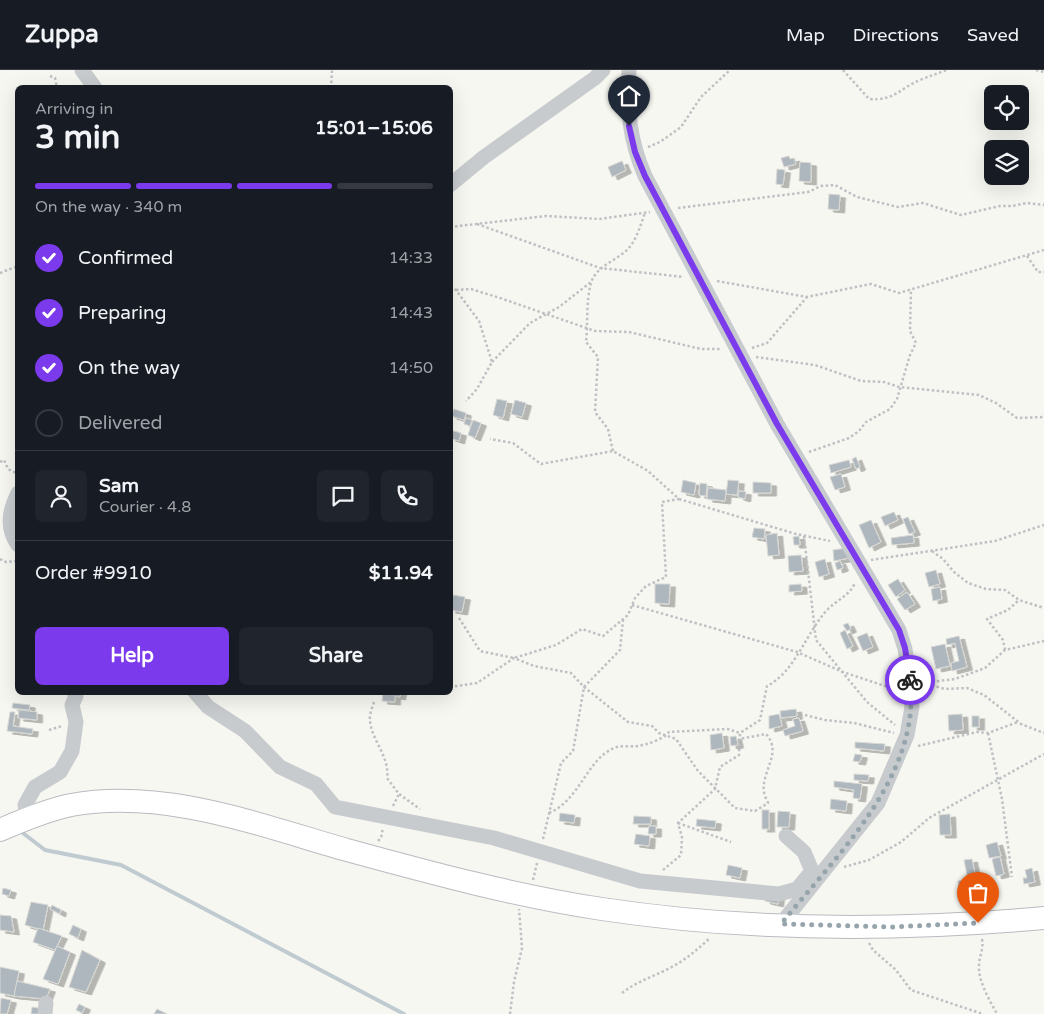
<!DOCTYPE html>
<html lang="en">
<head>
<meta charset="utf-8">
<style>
	:root { --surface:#171b24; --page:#20242c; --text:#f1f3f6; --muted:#9ea1a6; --line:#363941; --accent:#7c3aed }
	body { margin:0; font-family:"Varela Round",sans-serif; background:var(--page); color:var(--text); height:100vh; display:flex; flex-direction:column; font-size:19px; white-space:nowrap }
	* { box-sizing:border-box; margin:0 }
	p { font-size:16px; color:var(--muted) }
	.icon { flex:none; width:28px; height:28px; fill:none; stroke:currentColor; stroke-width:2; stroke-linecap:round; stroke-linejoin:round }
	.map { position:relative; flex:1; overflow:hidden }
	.details { position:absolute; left:15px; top:15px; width:438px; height:610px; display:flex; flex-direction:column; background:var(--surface); border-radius:8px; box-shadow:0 5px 20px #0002 }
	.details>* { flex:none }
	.controls { position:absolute; left:984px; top:15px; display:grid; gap:10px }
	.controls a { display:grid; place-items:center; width:45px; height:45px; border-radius:8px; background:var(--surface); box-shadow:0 5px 20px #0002; font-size:25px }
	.pin { position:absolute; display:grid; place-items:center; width:42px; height:42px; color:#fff; margin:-51px -21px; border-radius:50% 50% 50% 0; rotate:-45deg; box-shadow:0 0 5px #0007 }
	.pin .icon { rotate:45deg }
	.courier { position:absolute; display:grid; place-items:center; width:50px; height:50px; margin:-25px; border:4px solid #7c3aed; border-radius:50%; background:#fff; color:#222; box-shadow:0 1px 6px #0007 }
	.head em { font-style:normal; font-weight:800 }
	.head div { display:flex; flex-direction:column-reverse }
	.head { display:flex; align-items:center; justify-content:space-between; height:85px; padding:0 20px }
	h1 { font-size:32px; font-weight:800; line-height:38px }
	.bar { display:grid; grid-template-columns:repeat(4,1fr); gap:8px 5px; align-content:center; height:60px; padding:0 20px }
	.bar i { height:6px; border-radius:4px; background:var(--line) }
	.bar .active { background:var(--accent) }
	.bar p { grid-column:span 4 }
	.line { display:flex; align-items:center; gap:12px; padding:0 20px; border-top:1px solid var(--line) }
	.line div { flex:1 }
	.round { display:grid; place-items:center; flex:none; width:52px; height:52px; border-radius:8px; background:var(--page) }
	ol { padding:0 20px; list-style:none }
	li { display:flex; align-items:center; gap:15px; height:55px }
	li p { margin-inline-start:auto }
	li .icon { padding:5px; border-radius:50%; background:var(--accent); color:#fff; stroke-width:4 }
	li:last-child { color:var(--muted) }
	li i { width:28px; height:28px; border:2px solid var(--line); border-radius:50% }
	.action { display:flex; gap:10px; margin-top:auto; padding:10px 20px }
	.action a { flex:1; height:58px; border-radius:8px; background:var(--accent); color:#fff; font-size:20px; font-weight:800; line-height:58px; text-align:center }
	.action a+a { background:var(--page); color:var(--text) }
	header { display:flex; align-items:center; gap:30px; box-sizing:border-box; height:70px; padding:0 25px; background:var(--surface); border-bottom:1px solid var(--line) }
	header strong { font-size:24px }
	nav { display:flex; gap:28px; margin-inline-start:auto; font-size:18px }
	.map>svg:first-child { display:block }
</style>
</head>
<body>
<header>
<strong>Zuppa</strong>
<nav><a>Map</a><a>Directions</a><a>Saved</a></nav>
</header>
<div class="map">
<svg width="1044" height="944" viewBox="0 0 1044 944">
	<defs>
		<filter id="shadow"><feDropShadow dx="5.5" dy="3" stdDeviation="0" flood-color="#0004"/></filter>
	</defs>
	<rect width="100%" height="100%" fill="#f7f7f2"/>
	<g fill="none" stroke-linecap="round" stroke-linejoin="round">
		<!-- stream -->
		<polyline stroke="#bfcbd0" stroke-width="4" points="19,760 45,780 121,795 404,944"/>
	</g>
	<!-- building -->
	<g fill="#aeb7bd" stroke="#d8d8d5" filter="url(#shadow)">
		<polygon points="789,86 790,89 794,88 796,94 784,97 781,88"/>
		<polygon points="622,91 626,100 612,107 608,97"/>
		<polygon points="800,92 811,93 811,112 799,111"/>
		<polygon points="777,99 785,100 783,115 776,114"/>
		<polygon points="829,124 840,125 839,140 828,139"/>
		<polygon points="497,329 507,331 503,348 493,345"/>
		<polygon points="515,330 526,333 522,347 511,344"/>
		<polygon points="454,339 466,343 464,350 451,346"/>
		<polygon points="466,348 472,350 470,356 464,354"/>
		<polygon points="473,350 481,353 475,368 468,365"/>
		<polygon points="450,360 461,363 459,371 450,368"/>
		<polygon points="856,387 860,397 856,399 852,389"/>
		<polygon points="849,390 851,397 831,403 829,395"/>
		<polygon points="841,404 845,417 835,420 830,407"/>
		<polygon points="683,410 696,413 694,425 681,422"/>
		<polygon points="728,410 739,411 737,425 726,424"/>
		<polygon points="753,412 771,413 771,423 753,423"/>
		<polygon points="700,413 707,414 706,426 699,425"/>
		<polygon points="708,418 726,420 725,431 707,429"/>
		<polygon points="739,421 746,422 745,429 738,427"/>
		<polygon points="894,442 898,450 885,456 881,447"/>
		<polygon points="908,447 915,462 909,464 903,449"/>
		<polygon points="871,450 881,472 869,478 859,455"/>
		<polygon points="754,458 765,459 764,469 752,467"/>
		<polygon points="777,463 779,485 768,486 766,465"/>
		<polygon points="913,465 914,473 892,475 891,468"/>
		<polygon points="799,466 800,475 794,475 793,467"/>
		<polygon points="847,478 849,488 834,491 833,480"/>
		<polygon points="801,485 803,501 789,502 788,486"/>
		<polygon points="825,489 829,504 819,507 815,492"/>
		<polygon points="840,491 843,498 837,500 835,493"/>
		<polygon points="936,500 940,514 929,517 925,503"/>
		<polygon points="898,509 905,520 896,527 888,515"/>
		<polygon points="655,514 670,514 669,534 655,533"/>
		<polygon points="801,514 802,521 789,522 789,515"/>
		<polygon points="940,517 942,529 933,531 931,519"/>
		<polygon points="907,522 915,534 905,540 897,529"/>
		<polygon points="453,525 465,527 462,542 450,540"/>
		<polygon points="848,553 851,559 847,561 843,555"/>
		<polygon points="845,560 853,576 847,579 840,563"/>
		<polygon points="867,563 873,577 863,581 857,567"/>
		<polygon points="959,566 967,597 952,601 951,593 959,591 955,573 947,575 946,569"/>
		<polygon points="945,574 950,596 936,599 931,577"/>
		<polygon points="383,622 401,622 400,627 395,626 395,632 382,631"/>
		<polygon points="13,633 30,635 29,640 12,638"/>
		<polygon points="796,639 797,646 781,648 780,641"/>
		<polygon points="19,640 37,642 37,650 18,648"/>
		<polygon points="10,642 15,642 13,656 33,659 32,664 7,661"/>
		<polygon points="779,644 782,656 769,659 769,646"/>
		<polygon points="962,644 963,660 949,661 948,645"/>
		<rect x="972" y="646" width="7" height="11"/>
		<polygon points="799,648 803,661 785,666 783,660 795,656 793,649"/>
		<polygon points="722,663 724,678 711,680 710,665"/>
		<polygon points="736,666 738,675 731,676 730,667"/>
		<polygon points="855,672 885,674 884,681 855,678"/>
		<polygon points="855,684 862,685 860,692 853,691"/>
		<polygon points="854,704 869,705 868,711 854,710"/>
		<polygon points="834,711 862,714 860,729 853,728 854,720 834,717"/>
		<polygon points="831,729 847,731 846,741 830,739"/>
		<rect x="762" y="740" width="7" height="19"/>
		<polygon points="778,741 790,742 789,757 777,757"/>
		<polygon points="560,743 575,745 574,753 559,751"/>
		<polygon points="950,744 951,765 940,765 939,745"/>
		<polygon points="634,746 651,747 651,754 633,754"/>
		<polygon points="697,749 716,751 715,758 696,756"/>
		<polygon points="649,756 656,756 656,764 648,764"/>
		<polygon points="636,764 650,766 649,776 634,774"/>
		<polygon points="997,772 1001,786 989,788 986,775"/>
		<polygon points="1000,787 1004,804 996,806 992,789"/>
		<polygon points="972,789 976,809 968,810 964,790"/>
		<polygon points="728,795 742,798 740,808 726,805"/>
		<polygon points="1032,798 1035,812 1024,814 1023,808 1027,808 1025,800"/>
		<polygon points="966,810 967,817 959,818 958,811"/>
		<polygon points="3,818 11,820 9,826 2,824"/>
		<polygon points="766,825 779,827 778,834 765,831"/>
		<polygon points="31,832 48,835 43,860 25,855"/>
		<polygon points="52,835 61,840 60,844 50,839"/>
		<polygon points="0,845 11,846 14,862 0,860"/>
		<polygon points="73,855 81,859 78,868 69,864"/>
		<polygon points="38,858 62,866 55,880 33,872"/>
		<polygon points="57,876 70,882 58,914 43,909"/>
		<polygon points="82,880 100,890 86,922 69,917"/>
		<polygon points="0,897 19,901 14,926 0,923"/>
		<polygon points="17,911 50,919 46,929 14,926"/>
		<polygon points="1,928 11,930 7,944 0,944"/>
		<polygon points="79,934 85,937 82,943 76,940"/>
		<polygon points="32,937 44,939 43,944 31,944"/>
		<polygon points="157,939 167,944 154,944"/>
	</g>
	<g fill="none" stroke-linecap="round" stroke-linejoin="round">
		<defs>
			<path id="primary" d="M0,760C23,750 47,740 71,735C164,718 259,755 347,780C431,803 516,826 602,839C747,861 898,861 1044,848"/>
		</defs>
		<!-- primary casing -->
		<use href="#primary" stroke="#b8bcc0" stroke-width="24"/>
		<!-- path -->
		<g stroke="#bec1c3" stroke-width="2.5" stroke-dasharray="2.5 2.5" stroke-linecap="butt">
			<path d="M843,0L869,29C894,31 899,19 920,10C929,6 937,4 946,0"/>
			<polyline points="1036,0 1044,2"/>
			<polyline points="50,6 55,8 57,18"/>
			<polyline points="331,18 332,0"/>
			<polyline points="648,77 660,72 681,57 701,27 730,0"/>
			<polyline points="678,138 808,122 821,116 835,115 857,127 898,137 923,133 961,145 1000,136 1012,136 1027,133 1044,135"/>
			<polyline points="477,154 600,198 684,207"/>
			<polyline points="450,157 546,146 599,149 650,142"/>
			<polyline points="1027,186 1038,202 1044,202"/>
			<polyline points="0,203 18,196"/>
			<polyline points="717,211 807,227 871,214 899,223 1044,180"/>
			<polyline points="450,217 456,220 479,251 492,292 477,319 466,331"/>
			<polyline points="456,220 471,219 500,228 595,261 629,262 701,279 722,279"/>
			<polyline points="752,278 767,273 807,227"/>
			<polyline points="756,287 815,295 861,311 884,312 899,317 979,325 996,333 1017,348 1044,347"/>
			<polyline points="492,292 530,253 559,237 591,212"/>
			<path d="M613,381L608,359L595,342L598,287L586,272C588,253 586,230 591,213C596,196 616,191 628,179C637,169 640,156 645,143"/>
			<polyline points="809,382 849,368 859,361 866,352 890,339 897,329 910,285 916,273 910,261 911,219"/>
			<polyline points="0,392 4,390 8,399 18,404"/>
			<polyline points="679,429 796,464 830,471"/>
			<polyline points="804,466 816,570 867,632 895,655"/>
			<polyline points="932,481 943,489 954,502 968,513 986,519 1005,520 1019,530 1044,538"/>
			<polyline points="0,489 6,492 18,491"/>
			<polyline points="871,490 995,471 1044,455"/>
			<polyline points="632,535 797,582 843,602 897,620"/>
			<polyline points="459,548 480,581 514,588 556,575 582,559 603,566 628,545 635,528 646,516 666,507 662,432 679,429 648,401 613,381 541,394 513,373 490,369"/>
			<polyline points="1005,580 1003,570 987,549 1008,540 1019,530"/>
			<polyline points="922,613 955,609 985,598 1005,580 1044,571"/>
			<polyline points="927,614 945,619 967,618 984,625 1021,654 1044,663"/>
			<path d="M450,617L477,613L514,588L534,596L571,603L584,617L628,652L652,656L659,663L676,669L698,701L735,738L755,741L768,733C767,730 764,725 764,722C761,701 783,683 766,664L739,669"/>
			<path d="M374,632C372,638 369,645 370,651C372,671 390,687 387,708L399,724L420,739"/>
			<polyline points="805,645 825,650 854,653 894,663"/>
			<polyline points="49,660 62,656"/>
			<polyline points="988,663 1002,729 1012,807"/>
			<polyline points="918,676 977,662 988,663 1018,652"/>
			<polyline points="393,736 399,724"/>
			<path d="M549,743C580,730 587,689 614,678C621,675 630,677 638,676C646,675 664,669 669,662L728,659L740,663"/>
			<polyline points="678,753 731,772"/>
			<polyline points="543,769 561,693 573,681 584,617 620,580 623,550"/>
			<polyline points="378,771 381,768 383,758"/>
			<polyline points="844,797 869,790 901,772 929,748 1044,684"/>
			<path d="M663,800L681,785L682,767L678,753L715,719L720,697L739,685L740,663L760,650L767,616C795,602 806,563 827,540C837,530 849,526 855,513"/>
			<polyline points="533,810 537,793"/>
			<path d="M982,869C984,879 979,886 979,896C978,911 990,931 997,944"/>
			<polyline points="869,873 873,880 896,900 911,920 983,944"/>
			<path d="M622,923C636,912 652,907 668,899C684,891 697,880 710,868"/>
			<polyline points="510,944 514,912 522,878 519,839"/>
		</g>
		<!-- street -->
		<g stroke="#c8cbce" stroke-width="15">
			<polyline points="82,0 95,18"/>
			<path d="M629,0C627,40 629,69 645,106L777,354L899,560L905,579L910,612L912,637L907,665L878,733L781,854"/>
			<polyline points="450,115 484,87 595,8 603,0"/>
			<path d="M18,423C9,441 6,458 18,475"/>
			<polyline points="195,622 208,637 245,661 280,697 316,714 335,737 494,768 640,811 779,824 797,819 812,801 804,782 786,766"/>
			<polyline points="27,749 25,735 35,717 60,702 72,681 76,652 72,635 76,626 74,622"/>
			<polyline points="45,944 46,933"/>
		</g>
		<!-- primary -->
		<use href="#primary" stroke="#fff" stroke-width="22"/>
	</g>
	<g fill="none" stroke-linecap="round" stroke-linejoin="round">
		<!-- done -->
		<path stroke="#96a4ac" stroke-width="5" stroke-dasharray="0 9" d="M910,610C922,705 836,786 781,854L891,857L978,853"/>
		<!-- route -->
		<polyline stroke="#7c3aed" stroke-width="6" points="629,56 635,82 645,106 777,354 899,560 905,578 910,610"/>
	</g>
</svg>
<div class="controls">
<a><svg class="icon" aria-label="locate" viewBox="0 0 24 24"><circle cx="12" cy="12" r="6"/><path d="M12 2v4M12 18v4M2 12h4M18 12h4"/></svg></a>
<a><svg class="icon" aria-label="layers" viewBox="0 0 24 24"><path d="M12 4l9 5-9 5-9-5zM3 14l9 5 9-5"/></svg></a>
</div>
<div class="pin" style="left:978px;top:853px;background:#ea580c"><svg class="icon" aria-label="bag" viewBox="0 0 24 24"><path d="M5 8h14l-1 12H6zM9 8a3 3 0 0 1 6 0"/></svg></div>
<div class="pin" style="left:629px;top:56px;background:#1f2937"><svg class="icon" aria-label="home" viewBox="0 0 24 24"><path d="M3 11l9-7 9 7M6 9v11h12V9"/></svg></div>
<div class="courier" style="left:910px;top:610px"><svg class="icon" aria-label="bike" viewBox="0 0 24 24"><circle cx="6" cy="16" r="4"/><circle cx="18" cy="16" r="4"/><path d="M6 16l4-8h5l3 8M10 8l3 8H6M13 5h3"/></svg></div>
<section class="details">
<div class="head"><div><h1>3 min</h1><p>Arriving in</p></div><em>15:01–15:06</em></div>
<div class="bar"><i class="active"></i><i class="active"></i><i class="active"></i><i></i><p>On the way · 340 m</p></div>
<ol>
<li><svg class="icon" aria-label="check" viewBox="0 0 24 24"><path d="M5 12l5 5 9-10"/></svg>Confirmed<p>14:33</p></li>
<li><svg class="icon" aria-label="check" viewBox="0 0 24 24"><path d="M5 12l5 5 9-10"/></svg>Preparing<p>14:43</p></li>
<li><svg class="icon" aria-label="check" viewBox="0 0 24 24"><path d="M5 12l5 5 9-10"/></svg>On the way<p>14:50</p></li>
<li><i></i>Delivered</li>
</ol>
<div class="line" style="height:90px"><a class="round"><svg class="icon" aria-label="person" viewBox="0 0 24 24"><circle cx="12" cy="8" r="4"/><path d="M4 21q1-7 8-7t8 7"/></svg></a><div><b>Sam</b><p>Courier · 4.8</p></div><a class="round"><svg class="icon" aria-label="chat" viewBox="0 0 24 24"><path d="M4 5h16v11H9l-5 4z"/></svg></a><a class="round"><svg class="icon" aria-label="phone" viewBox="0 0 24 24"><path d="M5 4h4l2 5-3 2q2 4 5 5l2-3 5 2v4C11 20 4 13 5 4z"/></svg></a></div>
<div class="line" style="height:65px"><div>Order #9910</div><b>$11.94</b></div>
<div class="action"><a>Help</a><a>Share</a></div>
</section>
</div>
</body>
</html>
